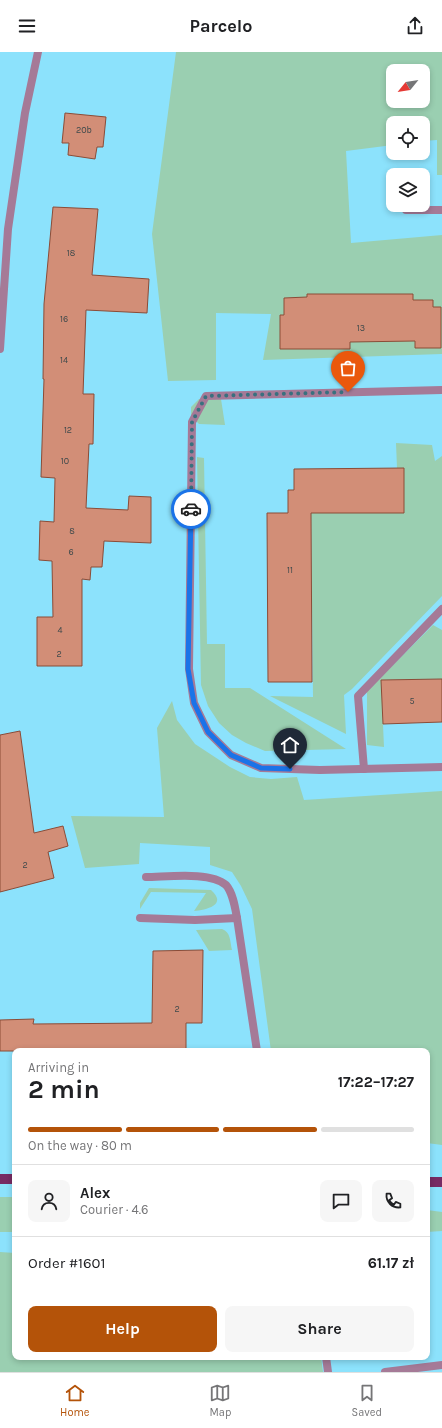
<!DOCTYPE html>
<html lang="en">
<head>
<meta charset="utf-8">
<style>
	:root { --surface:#fff; --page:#f6f6f6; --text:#202124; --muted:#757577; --line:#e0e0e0; --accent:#b45309 }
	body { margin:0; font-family:Karla,sans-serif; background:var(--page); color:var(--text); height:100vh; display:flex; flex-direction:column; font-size:15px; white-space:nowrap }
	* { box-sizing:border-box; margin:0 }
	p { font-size:13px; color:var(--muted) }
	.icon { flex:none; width:22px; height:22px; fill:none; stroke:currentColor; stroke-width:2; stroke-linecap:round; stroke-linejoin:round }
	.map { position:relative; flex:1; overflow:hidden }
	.sheet { position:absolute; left:12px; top:996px; width:418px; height:312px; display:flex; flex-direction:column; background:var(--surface); border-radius:8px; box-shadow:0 2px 6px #0003 }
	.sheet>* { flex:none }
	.needle { width:26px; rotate:240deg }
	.fabs { position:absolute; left:386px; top:12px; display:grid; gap:8px }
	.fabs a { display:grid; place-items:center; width:44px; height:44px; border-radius:8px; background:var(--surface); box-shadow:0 2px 6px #0003; font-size:20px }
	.pin { position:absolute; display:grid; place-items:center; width:34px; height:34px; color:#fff; margin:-41px -17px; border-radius:50% 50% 50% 0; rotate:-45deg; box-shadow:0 0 4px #0007 }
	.pin .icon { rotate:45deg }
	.courier { position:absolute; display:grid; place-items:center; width:40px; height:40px; margin:-20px; border:3px solid #1a73e8; border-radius:50%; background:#fff; color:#222; box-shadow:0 1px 5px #0007 }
	.headline em { font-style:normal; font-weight:700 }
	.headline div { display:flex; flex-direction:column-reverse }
	.headline { display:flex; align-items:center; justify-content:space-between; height:68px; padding:0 16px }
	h1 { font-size:26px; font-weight:700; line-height:30px }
	.bar { display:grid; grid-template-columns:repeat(4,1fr); gap:6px 4px; align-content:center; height:48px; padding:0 16px }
	.bar i { height:5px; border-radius:3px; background:var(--line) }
	.bar .on { background:var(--accent) }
	.bar p { grid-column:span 4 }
	.line { display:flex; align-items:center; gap:10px; padding:0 16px; border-top:1px solid var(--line) }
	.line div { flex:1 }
	.round { display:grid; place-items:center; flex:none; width:42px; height:42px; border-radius:8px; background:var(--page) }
	.button { display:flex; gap:8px; margin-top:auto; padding:8px 16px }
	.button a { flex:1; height:46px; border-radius:8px; background:var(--accent); color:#fff; font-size:16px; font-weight:700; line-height:46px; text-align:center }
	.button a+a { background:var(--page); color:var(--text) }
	header { display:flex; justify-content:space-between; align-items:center; height:52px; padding:0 16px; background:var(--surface); font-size:18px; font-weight:700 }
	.tabs { display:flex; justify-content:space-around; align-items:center; height:56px; border-top:1px solid var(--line); background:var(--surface); font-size:11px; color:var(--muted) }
	.tabs a { display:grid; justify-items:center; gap:2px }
	.tabs .on { color:var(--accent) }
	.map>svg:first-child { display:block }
</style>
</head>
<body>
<header><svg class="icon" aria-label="menu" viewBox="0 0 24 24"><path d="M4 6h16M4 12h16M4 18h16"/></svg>Parcelo<svg class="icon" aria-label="share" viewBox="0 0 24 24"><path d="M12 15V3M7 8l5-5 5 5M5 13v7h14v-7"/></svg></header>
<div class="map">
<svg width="442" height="1320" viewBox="0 0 442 1320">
	<rect width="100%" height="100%" fill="#8ce2fc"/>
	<!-- green -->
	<g fill="#9acfb1" fill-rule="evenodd">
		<path d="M176,0H442V123H437V88L423,89V71H393V93L346,99L351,191L442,183V302L263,308L271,262L216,261V328L168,329L152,182ZM393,19H423V49H393Z"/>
		<polygon points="199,347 221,347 225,373 199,372 191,364 191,355"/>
		<polygon points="396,391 432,393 435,409 442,404 442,544 352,637 344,643 346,682 270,644 313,645 311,461 404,461 404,417 397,416"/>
		<polygon points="197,405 204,406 207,592 225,592 225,636 250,636 346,697 265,699 246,691 232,683 219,671 208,654 201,633"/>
		<polygon points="433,573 442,578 442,627 381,628 384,695 367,693 367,639"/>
		<polygon points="172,649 177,668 195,692 230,715 250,725 271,727 297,725 304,748 442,739 442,1093 427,1091 427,999 271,999 252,857 241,834 232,820 210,813 210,795 140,791 139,812 85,816 71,764 164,765 157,676"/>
		<path d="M149,836L211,838C228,853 206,858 194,859L206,841L151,840L140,857V851Z"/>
		<path d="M222,877C231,880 230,890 232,898L209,899L196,878Z"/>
		<rect x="0" y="1145" width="15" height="35"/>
		<polygon points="427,1158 442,1160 442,1179 427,1180"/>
		<polygon points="0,1200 15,1201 15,1305 321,1305 323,1320 0,1320"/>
	</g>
	<!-- building -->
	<g fill="#d28e77" stroke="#8b4c37">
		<polygon points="65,61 106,65 103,95 97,95 95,107 68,103 69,91 62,91"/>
		<polygon points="53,155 98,157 92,223 149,227 147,261 86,258 83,342 94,342 93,392 89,392 86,456 128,458 129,444 151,445 151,491 104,489 102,515 91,515 90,528 82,527 82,614 37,614 37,565 53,565 52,509 39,508 40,469 54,470 55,426 41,425 44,327 43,327 44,252"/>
		<polygon points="307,242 413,242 413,248 433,248 433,255 441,255 441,296 415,296 415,289 350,290 350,297 280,297 280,263 284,263 284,246 307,245"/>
		<polygon points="404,416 404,461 311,461 312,630 268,630 267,461 288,461 288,438 294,438 294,417"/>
		<polygon points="442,627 442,670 383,672 381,628"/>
		<polygon points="20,679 34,781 63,774 68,794 48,800 54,826 0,840 0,683"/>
		<polygon points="203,898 202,971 186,971 186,999 0,999 0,968 34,967 33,972 152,971 153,899"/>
	</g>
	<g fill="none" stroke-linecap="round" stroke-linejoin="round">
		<!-- lane -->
		<g stroke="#a57a97" stroke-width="8">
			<polyline points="364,717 358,644 442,557"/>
			<path d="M146,825C166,825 211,819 226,833C233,841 235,855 237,866L257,999"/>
			<polyline points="140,866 195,868 237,866"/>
			<polyline points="385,1320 442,1313"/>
		</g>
		<!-- street -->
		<g stroke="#a57a97" stroke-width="8">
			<polyline points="406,158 442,158"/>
			<polyline points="0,297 8,177 25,61 38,0"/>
			<polyline points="442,338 206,344 192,370 189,617 194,651 208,680 231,703 261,716 320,718 442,715"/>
			<polyline points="326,1305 328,1320"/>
		</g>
		<!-- primary -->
		<g stroke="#772b63" stroke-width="10">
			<polyline points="0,1127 15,1127"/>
			<polyline points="427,1130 442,1130"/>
		</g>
	</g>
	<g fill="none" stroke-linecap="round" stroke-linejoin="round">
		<!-- done -->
		<polyline stroke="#39707f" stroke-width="4" stroke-dasharray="0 7.2" points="191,457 192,370 206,344 348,340"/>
		<!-- route -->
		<polyline stroke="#1a73e8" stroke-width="5" points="191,457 188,617 194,651 208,680 231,703 261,716 290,717"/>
	</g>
	<g text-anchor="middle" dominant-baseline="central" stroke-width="3.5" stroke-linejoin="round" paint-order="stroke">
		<!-- number labels -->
		<g font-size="9" fill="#3e494b">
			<text x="84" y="78">20b</text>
			<text x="71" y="201">18</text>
			<text x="64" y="267">16</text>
			<text x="361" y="276">13</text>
			<text x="64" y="308">14</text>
			<text x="68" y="378">12</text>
			<text x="65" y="409">10</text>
			<text x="72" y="479">8</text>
			<text x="71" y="500">6</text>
			<text x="290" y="518">11</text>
			<text x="60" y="578">4</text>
			<text x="59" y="602">2</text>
			<text x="412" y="649">5</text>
			<text x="25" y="813">2</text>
			<text x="177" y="957">2</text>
		</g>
	</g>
</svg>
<div class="fabs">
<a><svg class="needle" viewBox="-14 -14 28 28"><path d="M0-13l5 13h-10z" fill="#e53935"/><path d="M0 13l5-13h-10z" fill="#757577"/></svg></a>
<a><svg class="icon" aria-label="locate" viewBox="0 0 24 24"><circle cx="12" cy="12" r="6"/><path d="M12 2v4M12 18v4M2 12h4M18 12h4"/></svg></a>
<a><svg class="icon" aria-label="layers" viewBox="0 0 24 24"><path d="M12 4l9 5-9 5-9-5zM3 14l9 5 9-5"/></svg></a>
</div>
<div class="pin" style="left:348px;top:340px;background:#ea580c"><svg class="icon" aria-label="bag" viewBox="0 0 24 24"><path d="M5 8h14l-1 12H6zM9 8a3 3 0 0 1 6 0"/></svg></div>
<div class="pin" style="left:290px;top:717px;background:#1f2937"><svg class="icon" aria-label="home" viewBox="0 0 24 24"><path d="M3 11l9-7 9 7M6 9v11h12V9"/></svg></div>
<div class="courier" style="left:191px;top:457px"><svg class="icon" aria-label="car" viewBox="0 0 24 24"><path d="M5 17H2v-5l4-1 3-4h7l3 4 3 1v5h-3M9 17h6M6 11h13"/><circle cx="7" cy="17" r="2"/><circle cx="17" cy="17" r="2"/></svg></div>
<section class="sheet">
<div class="headline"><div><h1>2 min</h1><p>Arriving in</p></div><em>17:22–17:27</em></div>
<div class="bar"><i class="on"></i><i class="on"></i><i class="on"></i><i></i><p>On the way · 80 m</p></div>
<div class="line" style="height:72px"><a class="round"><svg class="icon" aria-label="person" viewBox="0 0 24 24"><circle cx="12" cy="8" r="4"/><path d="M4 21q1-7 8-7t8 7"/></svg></a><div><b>Alex</b><p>Courier · 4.6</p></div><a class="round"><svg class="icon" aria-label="chat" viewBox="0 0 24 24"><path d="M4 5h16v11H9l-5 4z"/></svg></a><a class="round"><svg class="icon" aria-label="phone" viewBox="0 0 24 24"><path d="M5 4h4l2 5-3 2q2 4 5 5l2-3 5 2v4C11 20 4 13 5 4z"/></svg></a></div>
<div class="line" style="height:52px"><div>Order #1601</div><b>61.17 zł</b></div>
<div class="button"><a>Help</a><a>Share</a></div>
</section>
</div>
<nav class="tabs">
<a class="on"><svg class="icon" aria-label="home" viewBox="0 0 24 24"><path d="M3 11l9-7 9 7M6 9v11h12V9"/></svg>Home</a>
<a><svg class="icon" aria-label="map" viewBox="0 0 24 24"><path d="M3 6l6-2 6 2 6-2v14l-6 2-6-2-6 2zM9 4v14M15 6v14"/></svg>Map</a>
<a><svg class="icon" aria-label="saved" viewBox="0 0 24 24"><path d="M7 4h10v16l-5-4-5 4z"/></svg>Saved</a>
</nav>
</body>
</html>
